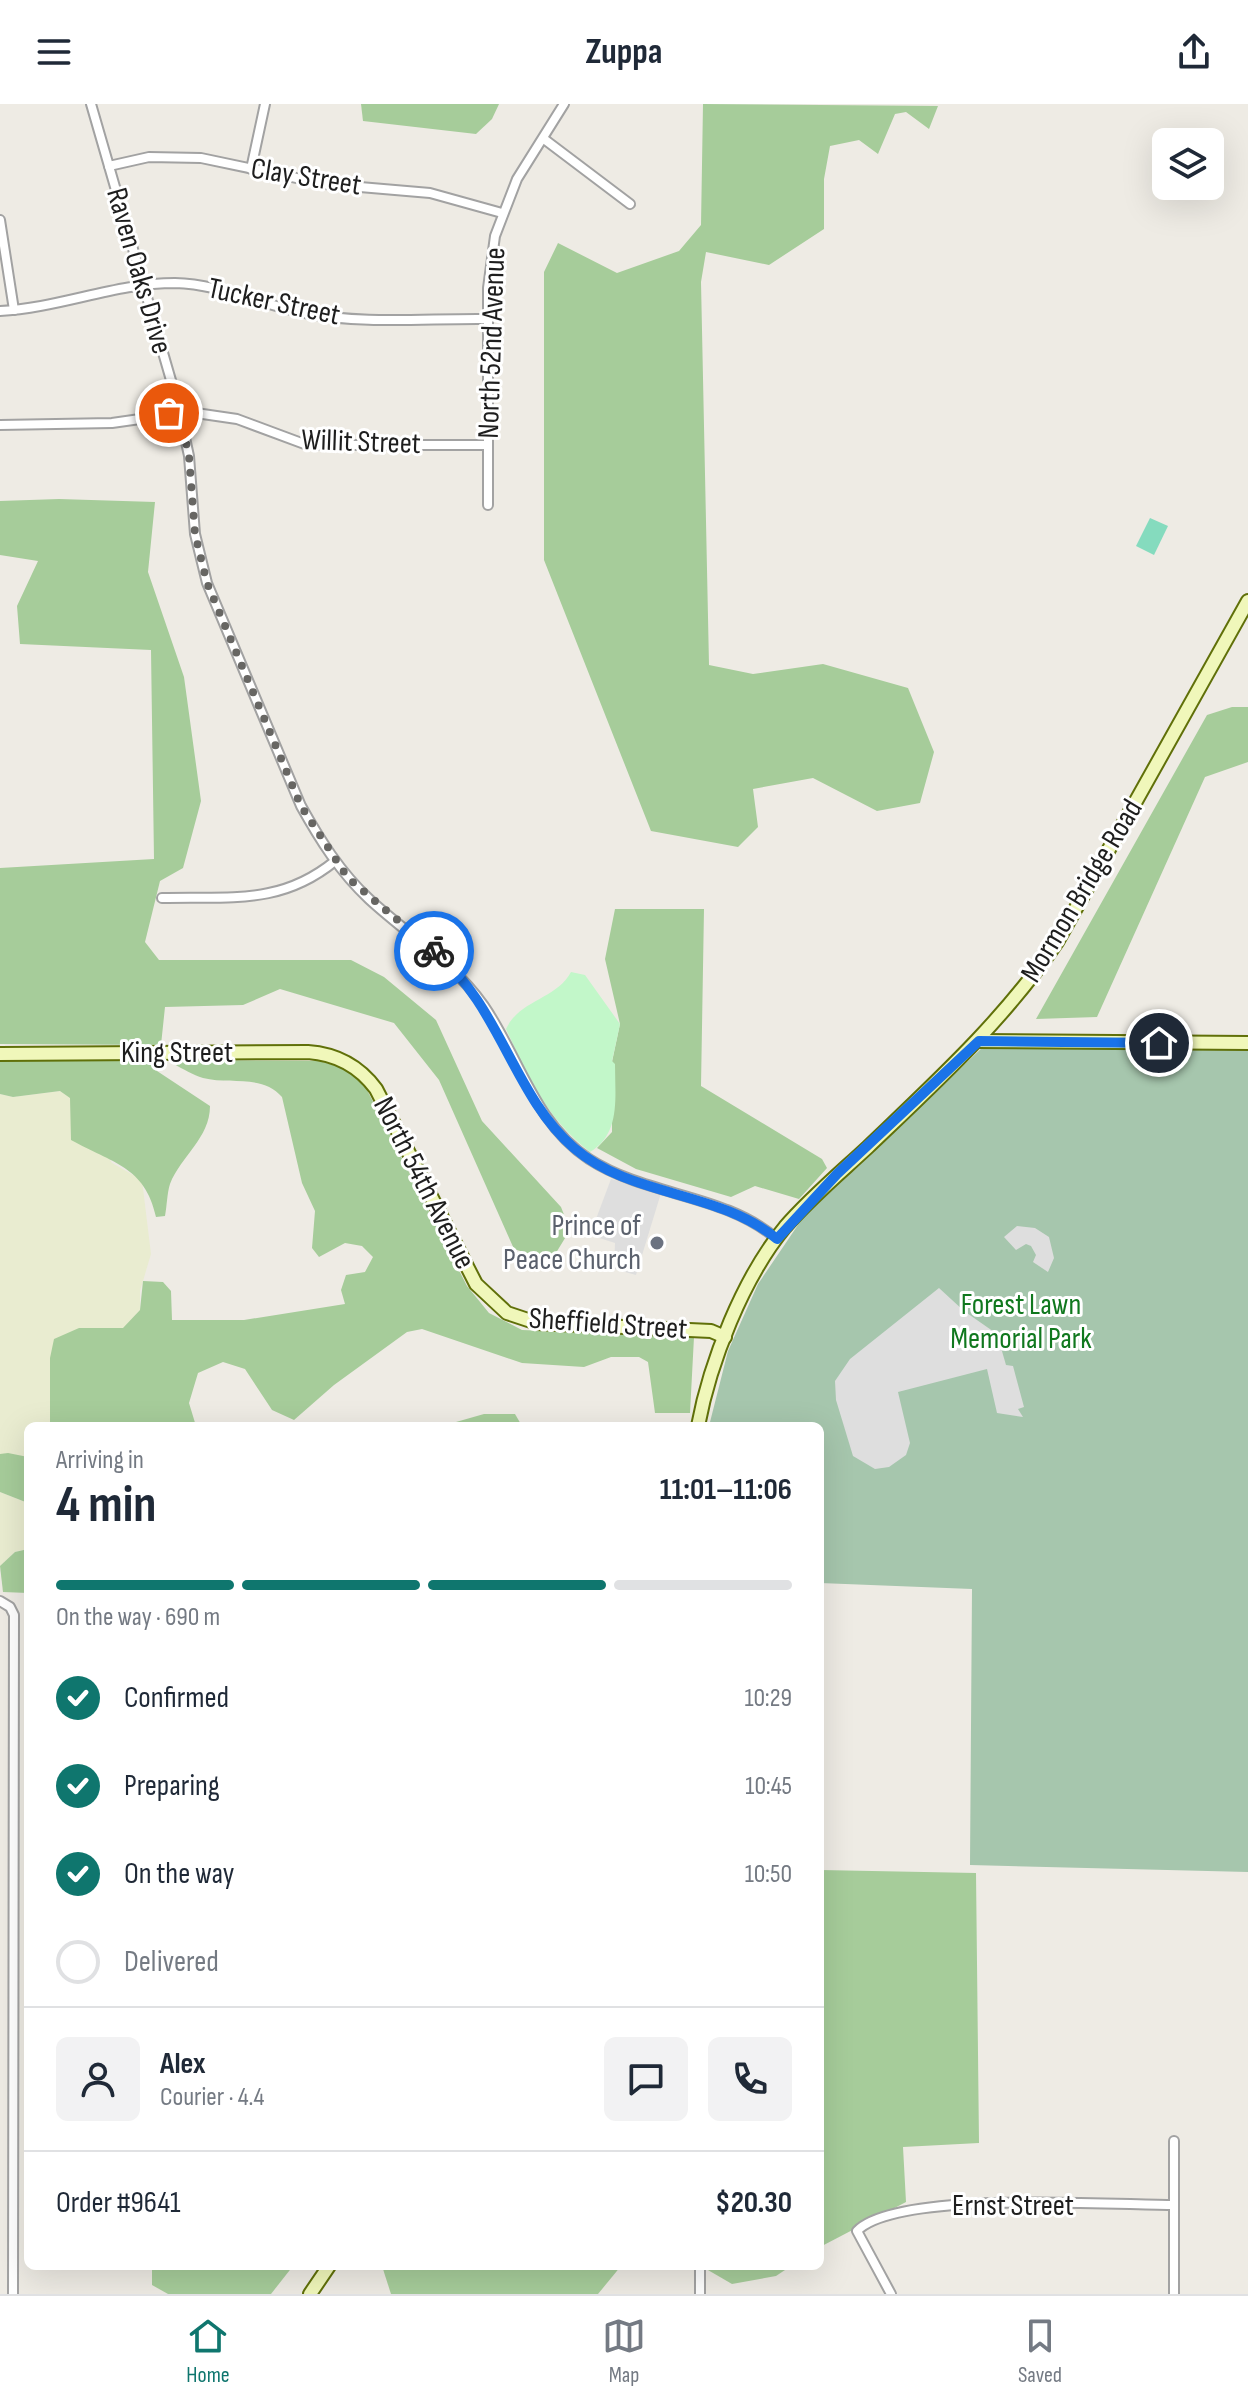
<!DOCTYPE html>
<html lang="en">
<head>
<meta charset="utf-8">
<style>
	:root { --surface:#fff; --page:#f2f2f3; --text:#1f2937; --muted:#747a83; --line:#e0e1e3; --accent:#0f766e }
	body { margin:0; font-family:"Sofia Sans Condensed",sans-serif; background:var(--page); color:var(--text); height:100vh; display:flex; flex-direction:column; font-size:30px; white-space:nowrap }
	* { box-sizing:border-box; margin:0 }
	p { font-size:26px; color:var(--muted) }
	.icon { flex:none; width:44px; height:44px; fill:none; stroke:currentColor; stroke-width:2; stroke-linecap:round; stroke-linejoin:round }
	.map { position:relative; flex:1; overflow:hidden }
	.sheet { position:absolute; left:24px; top:1318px; width:800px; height:848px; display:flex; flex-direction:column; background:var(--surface); border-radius:12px; box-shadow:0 8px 32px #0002 }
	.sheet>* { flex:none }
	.buttons { position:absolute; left:1152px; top:24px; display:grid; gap:16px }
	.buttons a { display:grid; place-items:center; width:72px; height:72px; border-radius:12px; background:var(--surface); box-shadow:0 8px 32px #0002; font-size:40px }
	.pin { position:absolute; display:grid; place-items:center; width:68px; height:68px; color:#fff; margin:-34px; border:4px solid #fff; border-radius:50%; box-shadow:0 2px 8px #0007 }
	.courier { position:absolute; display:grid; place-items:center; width:80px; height:80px; margin:-40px; border:6px solid #1a73e8; border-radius:50%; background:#fff; color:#222; box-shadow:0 2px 10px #0007 }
	.head em { font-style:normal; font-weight:700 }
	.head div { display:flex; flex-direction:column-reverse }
	.head { display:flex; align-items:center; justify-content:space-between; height:136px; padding:0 32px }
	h1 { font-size:52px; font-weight:700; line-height:60px }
	.bar { display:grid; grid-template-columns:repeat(4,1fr); gap:12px 8px; align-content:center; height:96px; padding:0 32px }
	.bar i { height:10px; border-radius:6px; background:var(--line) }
	.bar .on { background:var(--accent) }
	.bar p { grid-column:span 4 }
	.line { display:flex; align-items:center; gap:20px; padding:0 32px; border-top:2px solid var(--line) }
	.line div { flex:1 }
	.round { display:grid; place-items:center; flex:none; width:84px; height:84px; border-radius:12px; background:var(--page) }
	ol { padding:0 32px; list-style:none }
	li { display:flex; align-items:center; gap:24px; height:88px }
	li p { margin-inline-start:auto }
	li .icon { padding:8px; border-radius:50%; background:var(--accent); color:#fff; stroke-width:4 }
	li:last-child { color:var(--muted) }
	li i { width:44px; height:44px; border:4px solid var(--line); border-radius:50% }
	header { display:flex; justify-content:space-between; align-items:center; height:104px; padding:0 32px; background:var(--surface); font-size:36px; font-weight:700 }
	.tab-bar { display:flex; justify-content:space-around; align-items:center; height:112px; border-top:2px solid var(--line); background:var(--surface); font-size:22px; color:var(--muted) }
	.tab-bar a { display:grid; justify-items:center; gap:4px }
	.tab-bar .on { color:var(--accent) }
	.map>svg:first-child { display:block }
</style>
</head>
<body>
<header><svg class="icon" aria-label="menu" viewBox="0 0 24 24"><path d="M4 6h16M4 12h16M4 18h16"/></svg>Zuppa<svg class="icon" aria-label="share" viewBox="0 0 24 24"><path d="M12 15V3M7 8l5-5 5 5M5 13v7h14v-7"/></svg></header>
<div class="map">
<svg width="1248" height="2190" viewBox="0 0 1248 2190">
	<rect width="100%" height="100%" fill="#eeebe4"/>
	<!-- farmland -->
	<g fill="#e9ecd0">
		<polygon points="60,987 71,994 112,1059 142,1076 151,1150 140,1187 140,1206 123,1225 79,1224 50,1254 50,1322 28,1322 28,1353 0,1350 0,990 13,993"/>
		<polygon points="0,1388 28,1399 28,1445 15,1448 0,1462"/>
	</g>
	<!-- forest -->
	<g fill="#a6cc9a">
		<polygon points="361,0 499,0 492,15 476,30 363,17"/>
		<polygon points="703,0 938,2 929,25 906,8 895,10 878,50 859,36 830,42 824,75 824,125 769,161 706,148 701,178 709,561 753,570 823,560 908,584 934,648 920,699 877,707 813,674 753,685 758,723 738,743 651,727 544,456 544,168 558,139 617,169 679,147 701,121"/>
		<polygon points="59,395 155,398 148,468 184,573 201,697 183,764 160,777 145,838 159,856 351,856 384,873 436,916 482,1017 561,1103 570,1126 551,1157 514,1145 439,976 394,919 280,885 243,901 165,903 161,941 0,940 0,764 154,755 151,546 20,540 17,502 38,457 0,451 0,397"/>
		<polygon points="1232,603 1248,603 1248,658 1205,673 1097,913 1036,915 1207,611"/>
		<polygon points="615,805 704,805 701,982 822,1055 827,1064 799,1095 755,1082 731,1093 636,1065 597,1044 612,1028 612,958 620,920 605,855"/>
		<path d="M0,955H149L157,967L210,1002C210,1034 181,1052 170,1080C167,1089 167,1102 165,1112L156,1113C145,1062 112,1059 71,1036L70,994L60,987L13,993L0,990Z"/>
		<path d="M189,956L319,957L348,965L365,982L467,1182L489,1209L522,1226L694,1233L690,1309H655L648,1258L639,1253H611L584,1263L522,1259L422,1225L407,1228L334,1281L294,1316L272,1306L245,1265L223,1258L198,1269L189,1299L196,1322H50V1254L54,1235L79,1224H123L140,1206L143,1177L163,1178L171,1187L172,1216H244L345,1200L341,1186L346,1171L365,1168L373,1153L362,1142L345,1139L319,1153L312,1144L315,1107L302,1079L282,993C263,970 231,981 203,974C193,971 183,965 174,960Z"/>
		<polygon points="484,1310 515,1310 522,1322 442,1322"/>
		<polygon points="8,1349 28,1353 28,1399 0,1388 0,1350"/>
		<polygon points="28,1445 28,1489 3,1488 0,1462 15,1448"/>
		<polygon points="820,1766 976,1769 979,2039 903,2043 906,2098 820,2143"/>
		<polygon points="152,2162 293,2162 271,2190 168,2190 152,2181"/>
		<polygon points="382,2162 621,2162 598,2190 391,2190"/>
		<polygon points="701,2162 791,2162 776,2172 732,2180"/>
	</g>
	<!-- cemetery -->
	<polygon fill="#a6c6ad" points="984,942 1248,943 1248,1768 970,1761 972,1485 820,1479 820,1322 709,1322 728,1247 758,1180 804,1112"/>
	<!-- park -->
	<path fill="#c2f7c9" d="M571,868L585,871L620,920L612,957L615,960C615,993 621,1030 590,1048C547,1015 528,973 506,925C519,896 557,895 571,868Z"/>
	<!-- pitch -->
	<polygon fill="#85dbbe" points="1150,414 1168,422 1154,451 1136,442"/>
	<!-- parking -->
	<g fill="#dedede">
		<polygon points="611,1075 661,1089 636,1171 614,1165 615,1139 590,1131"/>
		<polygon points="1017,1122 1035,1124 1049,1133 1054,1154 1048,1168 1033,1158 1036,1151 1031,1142 1026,1140 1016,1146 1004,1133"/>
		<polygon points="939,1184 964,1207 997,1230 1006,1261 1013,1262 1024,1303 1018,1305 1023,1313 997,1309 987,1265 898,1288 910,1339 906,1351 889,1363 875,1365 853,1352 836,1296 835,1277 850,1255"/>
	</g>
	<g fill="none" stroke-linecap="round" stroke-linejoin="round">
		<defs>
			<g id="street">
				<path d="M91,0L177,297L189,352L195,430L207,479L301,702C320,736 340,768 369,795C408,831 452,857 484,902C519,953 534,1019 589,1055C648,1093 723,1089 777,1135"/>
				<polyline points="544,35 630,100"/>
				<polyline points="109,62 149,53 201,54 325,80 430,89 502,109"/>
				<polyline points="251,65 265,0"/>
				<polyline points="0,116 14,206"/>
				<path d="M0,207C59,204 116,179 175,179C220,180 261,201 305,209C364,221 428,214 488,215"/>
				<polyline points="0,321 112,319 189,308 237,315 307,341 488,341"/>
				<polyline points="488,401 488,184 495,132 517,75 564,0"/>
				<path d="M162,794C229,792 280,802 335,757"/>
				<polyline points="0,1497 10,1503 14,1511 13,2190"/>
				<polyline points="700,2190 700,2162"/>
				<path d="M891,2190L857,2127C897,2086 1112,2101 1174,2101"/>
				<polyline points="1174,2190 1174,2037"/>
			</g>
			<g id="secondary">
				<polyline points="979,937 1248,939"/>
				<path d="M0,950L308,948C336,950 359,962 376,985L476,1180L507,1209L537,1219L711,1227L725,1233"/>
				<path d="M698,1322C710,1258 743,1174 785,1123C810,1094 840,1069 868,1043C936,978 1004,916 1057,838L1248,497"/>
				<polyline points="310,2190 329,2162"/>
			</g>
		</defs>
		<!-- street casing -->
		<use href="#street" stroke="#a2a2a2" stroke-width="12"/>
		<!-- secondary casing -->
		<use href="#secondary" stroke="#607009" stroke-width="16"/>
		<!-- street -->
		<use href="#street" stroke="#fff" stroke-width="8"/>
		<!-- secondary -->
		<use href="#secondary" stroke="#f0f7ba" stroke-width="12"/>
	</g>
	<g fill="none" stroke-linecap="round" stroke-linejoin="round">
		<!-- done -->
		<polyline stroke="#676663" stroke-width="8" stroke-dasharray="0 14.4" points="169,309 179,308 189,352 195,430 207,479 301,702 348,774 434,847"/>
		<!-- route -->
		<path stroke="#1a73e8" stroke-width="10" d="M434,847C502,904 512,990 574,1044C632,1094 718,1086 777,1135L837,1070L979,937L1159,939"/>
	</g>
	<!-- markers -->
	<circle fill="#6b7280" stroke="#fff" stroke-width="3" cx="657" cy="1139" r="8"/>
	<g text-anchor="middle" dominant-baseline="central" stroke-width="6" stroke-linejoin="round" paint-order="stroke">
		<!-- street labels -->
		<g font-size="30" fill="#1e1e1e" stroke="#fff">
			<text transform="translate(306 73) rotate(9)">Clay Street</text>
			<text transform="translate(139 167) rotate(74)">Raven Oaks Drive</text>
			<text transform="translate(274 198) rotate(12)">Tucker Street</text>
			<text transform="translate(492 239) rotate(-88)">North 52nd Avenue</text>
			<text transform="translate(361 338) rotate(2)">Willit Street</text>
			<text transform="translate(1082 787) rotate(-59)">Mormon Bridge Road</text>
			<text x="177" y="949">King Street</text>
			<text transform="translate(424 1079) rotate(63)">North 54th Avenue</text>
			<text transform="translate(608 1220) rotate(4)">Sheffield Street</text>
			<text x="1013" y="2102">Ernst Street</text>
		</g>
		<!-- worship labels -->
		<g font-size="30" fill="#5b616d" stroke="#fff" text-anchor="end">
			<text x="641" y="1122">Prince of<tspan x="641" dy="34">Peace Church</tspan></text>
		</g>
		<!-- park labels -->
		<g font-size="30" fill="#10781e" stroke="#fff">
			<text x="1021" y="1201">Forest Lawn<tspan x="1021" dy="34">Memorial Park</tspan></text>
		</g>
	</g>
</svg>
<div class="buttons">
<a><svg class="icon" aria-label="layers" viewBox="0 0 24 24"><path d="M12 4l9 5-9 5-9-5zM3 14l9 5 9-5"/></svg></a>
</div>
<div class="pin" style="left:169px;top:309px;background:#ea580c"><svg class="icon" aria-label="bag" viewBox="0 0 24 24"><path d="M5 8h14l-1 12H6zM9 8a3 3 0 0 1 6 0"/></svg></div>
<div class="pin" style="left:1159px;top:939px;background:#1f2937"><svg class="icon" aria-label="home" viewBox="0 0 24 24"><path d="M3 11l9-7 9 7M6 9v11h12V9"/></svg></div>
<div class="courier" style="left:434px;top:847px"><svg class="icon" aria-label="bike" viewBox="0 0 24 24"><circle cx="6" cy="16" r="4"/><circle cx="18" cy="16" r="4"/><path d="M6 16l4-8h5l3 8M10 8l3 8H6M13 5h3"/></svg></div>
<section class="sheet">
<div class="head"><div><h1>4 min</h1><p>Arriving in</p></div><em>11:01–11:06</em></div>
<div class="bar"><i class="on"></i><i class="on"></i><i class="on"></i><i></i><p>On the way · 690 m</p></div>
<ol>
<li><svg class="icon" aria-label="check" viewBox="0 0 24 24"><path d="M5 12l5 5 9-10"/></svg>Confirmed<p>10:29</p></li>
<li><svg class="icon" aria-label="check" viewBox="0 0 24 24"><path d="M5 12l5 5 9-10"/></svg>Preparing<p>10:45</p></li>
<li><svg class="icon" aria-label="check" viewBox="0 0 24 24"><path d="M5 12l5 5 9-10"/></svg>On the way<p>10:50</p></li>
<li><i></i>Delivered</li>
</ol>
<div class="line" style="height:144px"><a class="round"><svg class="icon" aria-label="person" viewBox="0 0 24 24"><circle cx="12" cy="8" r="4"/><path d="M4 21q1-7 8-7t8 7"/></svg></a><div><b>Alex</b><p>Courier · 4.4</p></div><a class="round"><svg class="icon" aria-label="chat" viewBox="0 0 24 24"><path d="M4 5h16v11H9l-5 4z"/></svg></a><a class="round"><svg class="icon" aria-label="phone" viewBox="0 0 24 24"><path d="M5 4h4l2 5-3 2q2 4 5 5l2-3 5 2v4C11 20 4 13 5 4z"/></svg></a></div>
<div class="line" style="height:104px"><div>Order #9641</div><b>$20.30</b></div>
</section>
</div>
<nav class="tab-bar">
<a class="on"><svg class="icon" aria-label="home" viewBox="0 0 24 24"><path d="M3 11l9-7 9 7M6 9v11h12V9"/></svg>Home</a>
<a><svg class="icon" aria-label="map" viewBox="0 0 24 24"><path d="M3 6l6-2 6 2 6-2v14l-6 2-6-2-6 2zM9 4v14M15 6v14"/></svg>Map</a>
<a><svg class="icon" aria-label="saved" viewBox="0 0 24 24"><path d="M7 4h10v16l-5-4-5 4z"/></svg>Saved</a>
</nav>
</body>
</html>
